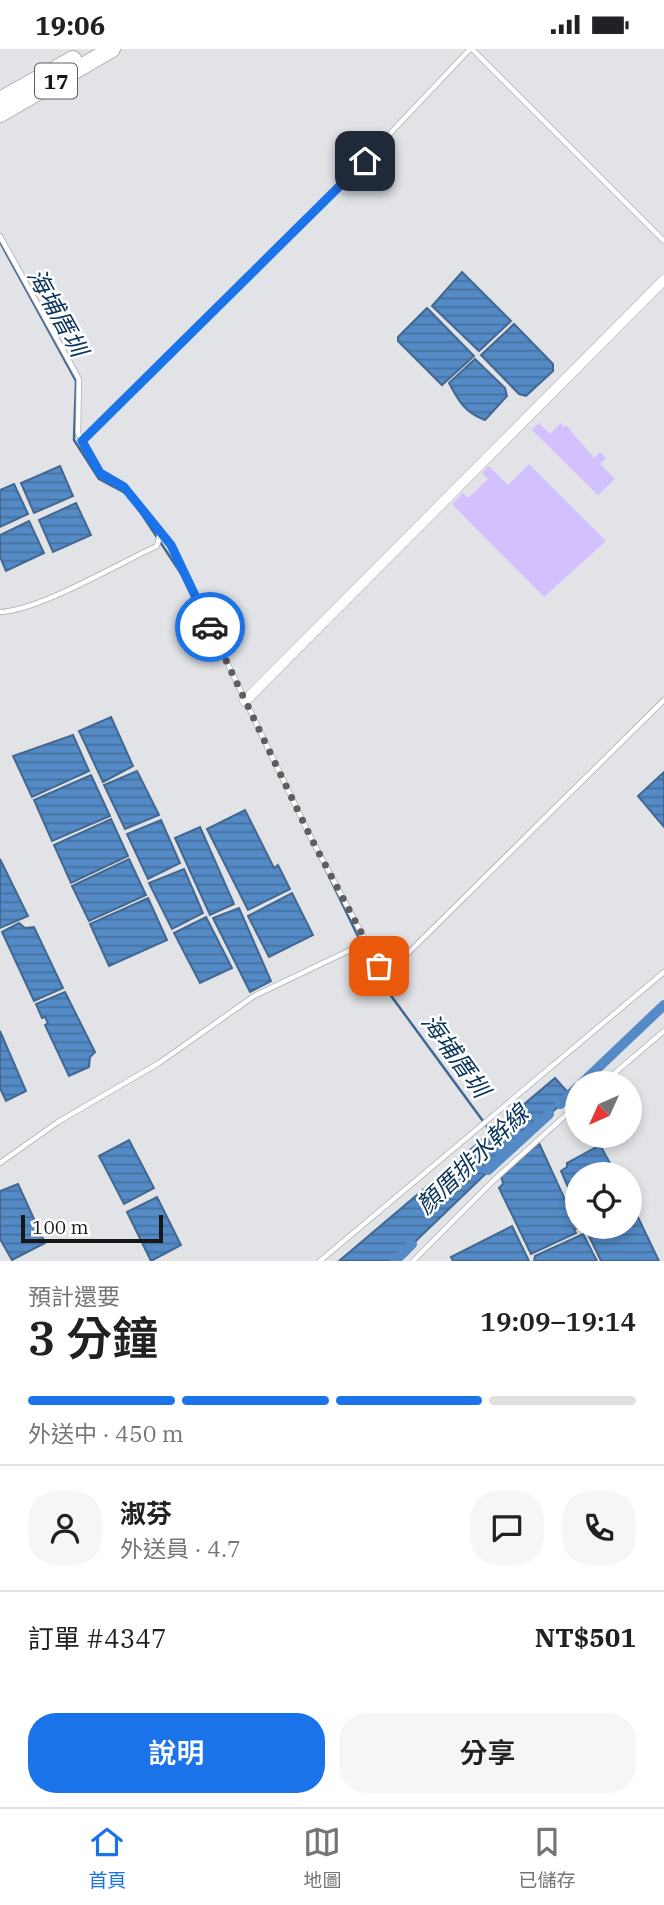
<!DOCTYPE html>
<html lang="zh-TW">
<head>
<meta charset="utf-8">
<style>
	:root { --surface:#fff; --page:#f6f6f6; --text:#202124; --muted:#757577; --line:#e0e0e0; --accent:#1a73e8 }
	body { margin:0; font-family:"IBM Plex Serif","Noto Sans TC",serif; background:var(--page); color:var(--text); height:100vh; display:flex; flex-direction:column; font-size:26px; white-space:nowrap }
	* { box-sizing:border-box; margin:0 }
	p { font-size:23px; color:var(--muted) }
	.icon { flex:none; width:38px; height:38px; fill:none; stroke:currentColor; stroke-width:2; stroke-linecap:round; stroke-linejoin:round }
	.map { position:relative; height:1212px; overflow:hidden }
	.details { display:flex; flex-direction:column; background:var(--surface); flex:1 }
	.details>* { flex:none }
	.needle { width:46px; rotate:225deg }
	.tools { position:absolute; left:565px; top:1022px; display:grid; gap:14px }
	.tools a { display:grid; place-items:center; width:77px; height:77px; border-radius:50%; background:var(--surface); box-shadow:0 4px 10px #0003; font-size:35px }
	.scale { position:absolute; left:21px; bottom:18px; width:142px; box-sizing:border-box; padding-left:7px; border:4px solid #171719; border-top:0; font-size:19px; line-height:24px; white-space:nowrap; color:#171719; -webkit-text-stroke:5px #fff; paint-order:stroke }
	.pin { position:absolute; display:grid; place-items:center; width:60px; height:60px; color:#fff; margin:-30px; border-radius:14px; box-shadow:0 4px 10px #0006 }
	.courier { position:absolute; display:grid; place-items:center; width:70px; height:70px; margin:-35px; border:5px solid #1a73e8; border-radius:50%; background:#fff; color:#222; box-shadow:0 2px 9px #0007 }
	.summary em { font-style:normal; font-weight:600 }
	.summary div { display:flex; flex-direction:column-reverse }
	.summary { display:flex; align-items:center; justify-content:space-between; height:119px; padding:0 28px }
	h1 { font-size:46px; font-weight:600; line-height:52px }
	.bar { display:grid; grid-template-columns:repeat(4,1fr); gap:10px 7px; align-content:center; height:84px; padding:0 28px }
	.bar i { height:9px; border-radius:5px; background:var(--line) }
	.bar .on { background:var(--accent) }
	.bar p { grid-column:span 4 }
	.line { display:flex; align-items:center; gap:18px; padding:0 28px; border-top:2px solid var(--line) }
	.line div { flex:1 }
	.round { display:grid; place-items:center; flex:none; width:74px; height:74px; border-radius:28px; background:var(--page) }
	.cta { display:flex; gap:14px; margin-top:auto; padding:14px 28px }
	.cta a { flex:1; height:80px; border-radius:28px; background:var(--accent); color:#fff; font-size:28px; font-weight:600; line-height:80px; text-align:center }
	.cta a+a { background:var(--page); color:var(--text) }
	.status { display:flex; justify-content:space-between; align-items:center; height:49px; padding:0 35px; background:var(--surface); direction:ltr }
	.status svg { height:19px; fill:currentColor }
	.menu { display:flex; justify-content:space-around; align-items:center; height:98px; border-top:2px solid var(--line); background:var(--surface); font-size:19px; color:var(--muted) }
	.menu a { display:grid; justify-items:center; gap:4px }
	.menu .on { color:var(--accent) }
	.map>svg:first-child { display:block }
</style>
</head>
<body>
<div class="status"><b>19:06</b><svg viewBox="0 0 49 12"><path d="M0 12V9h3v3zM5 12V6h3v6zM10 12V3h3v9zM15 12V0h3v12zM26 1h20v11H26zM47 4h2v5h-2z"/></svg></div>
<div class="map">
<svg width="664" height="1212" viewBox="0 0 664 1212">
	<defs>
		<pattern id="water-rules" width="6" height="5" patternUnits="userSpaceOnUse" patternTransform="scale(1.75)"><rect width="6" height="5" fill="#548ac5"/><path d="M0 2.5h6" fill="none" stroke="#45709f"/></pattern>
	</defs>
	<rect width="100%" height="100%" fill="#e1e3e7"/>
	<!-- water -->
	<g fill="url(#water-rules)" stroke="#426891" stroke-width="2">
		<polygon points="462,223 511,272 479,302 432,257"/>
		<polygon points="427,259 474,307 442,336 398,292 398,288"/>
		<polygon points="514,275 553,315 553,322 526,347 519,345 481,306"/>
		<path d="M475,310L505,339L507,347L485,371C464,363 458,351 449,334Z"/>
		<polygon points="60,417 73,447 34,464 21,434"/>
		<polygon points="14,435 28,465 0,478 0,441"/>
		<polygon points="76,454 91,486 53,503 39,471"/>
		<polygon points="29,472 44,504 6,522 0,508 0,486"/>
		<polygon points="111,668 133,717 103,733 79,682"/>
		<polygon points="73,686 89,722 32,748 13,707"/>
		<polygon points="137,722 159,766 125,780 104,736"/>
		<polygon points="664,723 664,778 638,747"/>
		<polygon points="91,726 110,767 52,792 34,751"/>
		<polygon points="245,761 274,819 278,816 290,840 248,861 207,780"/>
		<polygon points="111,770 128,807 71,834 54,796"/>
		<polygon points="161,771 180,814 148,830 127,785"/>
		<polygon points="200,778 234,855 210,866 175,789"/>
		<polygon points="0,810 28,867 0,879"/>
		<polygon points="129,810 146,846 89,872 72,837"/>
		<polygon points="184,820 203,864 172,880 149,834"/>
		<polygon points="292,844 313,886 269,908 248,867"/>
		<polygon points="148,849 167,891 109,917 90,875"/>
		<polygon points="239,859 271,932 250,943 213,869"/>
		<polygon points="206,868 232,919 200,934 174,884"/>
		<polygon points="19,874 25,879 34,878 63,939 34,952 2,883"/>
		<polygon points="65,943 95,1003 90,1008 89,1018 69,1027 45,976 48,974 45,968 42,969 36,955"/>
		<polygon points="0,982 26,1042 6,1052 0,1039"/>
		<polygon points="555,1029 571,1047 529,1083 395,1212 339,1212"/>
		<polygon points="129,1091 154,1139 124,1155 99,1107"/>
		<polygon points="539,1094 578,1179 574,1180 576,1184 531,1205 499,1139 503,1135 501,1126"/>
		<polygon points="600,1096 616,1125 578,1125 577,1159 561,1122 567,1118 567,1114"/>
		<polygon points="18,1135 45,1194 12,1211 0,1190 0,1142"/>
		<polygon points="157,1148 181,1196 151,1212 127,1163"/>
		<polygon points="630,1162 635,1162 659,1212 601,1212 588,1185 590,1181 630,1178"/>
		<polygon points="512,1177 529,1212 453,1212 451,1208"/>
		<polygon points="583,1185 597,1212 534,1212 535,1207"/>
	</g>
	<g fill="none" stroke-linecap="round" stroke-linejoin="round">
		<!-- stream -->
		<g stroke="#426891" stroke-width="2.5">
			<polyline points="0,193 76,332 74,391 99,430 129,446"/>
			<polyline points="133,452 182,526 222,607"/>
			<polyline points="324,817 378,929 491,1083"/>
		</g>
		<!-- canal -->
		<g stroke="#548ac5" stroke-width="10">
			<polyline points="582,1034 664,956"/>
			<polyline points="560,1055 578,1038"/>
			<polyline points="488,1121 549,1065"/>
			<polyline points="395,1212 412,1195"/>
		</g>
	</g>
	<!-- building -->
	<g fill="#d2c1fe">
		<polygon points="539,374 550,385 561,374 564,378 566,376 594,409 600,403 606,409 600,415 615,430 598,446 532,381"/>
		<polygon points="529,415 606,492 544,548 452,455 463,444 468,449 488,430 482,424 489,417 508,436"/>
	</g>
	<g fill="none" stroke-linecap="round" stroke-linejoin="round">
		<defs>
			<g id="lane">
				<polyline points="472,0 664,192"/>
				<polyline points="0,187 79,330 78,384 82,392 100,424 124,438 171,496 311,789 379,917 390,922 664,651"/>
				<polyline points="82,392 347,130 470,0"/>
				<path d="M0,563C39,562 119,514 157,497L160,485"/>
				<polyline points="603,1034 664,982"/>
				<polyline points="0,1114 58,1073 159,1014 254,947 365,894"/>
				<polyline points="320,1212 664,923"/>
				<polyline points="413,1212 494,1131 578,1055"/>
			</g>
			<polyline id="street" points="245,652 664,231"/>
			<g id="primary">
				<polyline points="0,51 73,10"/>
				<polyline points="0,65 112,0"/>
			</g>
		</defs>
		<!-- lane casing -->
		<use href="#lane" stroke="#aeafb3" stroke-width="6"/>
		<!-- street casing -->
		<use href="#street" stroke="#aeafb3" stroke-width="11"/>
		<!-- primary casing -->
		<use href="#primary" stroke="#aeafb3" stroke-width="18"/>
		<!-- lane -->
		<use href="#lane" stroke="#fff" stroke-width="4.5"/>
		<!-- street -->
		<use href="#street" stroke="#fff" stroke-width="10"/>
		<!-- primary -->
		<use href="#primary" stroke="#fff" stroke-width="16"/>
	</g>
	<g fill="none" stroke-linecap="round" stroke-linejoin="round">
		<!-- done -->
		<polyline stroke="#5e5e61" stroke-width="7" stroke-dasharray="0 12.6" points="210,578 311,789 379,917"/>
		<!-- route -->
		<polyline stroke="#1a73e8" stroke-width="9" points="210,578 171,496 124,438 100,424 82,392 365,112"/>
	</g>
	<g text-anchor="middle" dominant-baseline="central" stroke-width="5" stroke-linejoin="round" paint-order="stroke">
		<!-- shield labels -->
		<rect fill="#fff" stroke="#5d5d5e" stroke-width="2" x="35" y="14.5" width="42" height="35" rx="5"/>
		<g font-size="21" font-weight="bold" fill="#171719">
			<text x="56" y="32">17</text>
		</g>
		<!-- water labels -->
		<g font-size="24" font-style="italic" fill="#0c355c" stroke="#fff">
			<text transform="translate(58 263) rotate(61)">海埔厝圳</text>
			<text transform="translate(456 1006) rotate(54)">海埔厝圳</text>
			<text transform="translate(472 1110) rotate(-44)">顏厝排水幹線</text>
		</g>
	</g>
</svg>
<div class="tools">
<a><svg class="needle" viewBox="-14 -14 28 28"><path d="M0-13l5 13h-10z" fill="#e53935"/><path d="M0 13l5-13h-10z" fill="#757577"/></svg></a>
<a><svg class="icon" aria-label="locate" viewBox="0 0 24 24"><circle cx="12" cy="12" r="6"/><path d="M12 2v4M12 18v4M2 12h4M18 12h4"/></svg></a>
</div>
<div class="scale">100 m</div>
<div class="pin" style="left:379px;top:917px;background:#ea580c"><svg class="icon" aria-label="bag" viewBox="0 0 24 24"><path d="M5 8h14l-1 12H6zM9 8a3 3 0 0 1 6 0"/></svg></div>
<div class="pin" style="left:365px;top:112px;background:#1f2937"><svg class="icon" aria-label="home" viewBox="0 0 24 24"><path d="M3 11l9-7 9 7M6 9v11h12V9"/></svg></div>
<div class="courier" style="left:210px;top:578px"><svg class="icon" aria-label="car" viewBox="0 0 24 24"><path d="M5 17H2v-5l4-1 3-4h7l3 4 3 1v5h-3M9 17h6M6 11h13"/><circle cx="7" cy="17" r="2"/><circle cx="17" cy="17" r="2"/></svg></div>
</div>
<section class="details">
<div class="summary"><div><h1>3 分鐘</h1><p>預計還要</p></div><em>19:09–19:14</em></div>
<div class="bar"><i class="on"></i><i class="on"></i><i class="on"></i><i></i><p>外送中 · 450 m</p></div>
<div class="line" style="height:126px"><a class="round"><svg class="icon" aria-label="person" viewBox="0 0 24 24"><circle cx="12" cy="8" r="4"/><path d="M4 21q1-7 8-7t8 7"/></svg></a><div><b>淑芬</b><p>外送員 · 4.7</p></div><a class="round"><svg class="icon" aria-label="chat" viewBox="0 0 24 24"><path d="M4 5h16v11H9l-5 4z"/></svg></a><a class="round"><svg class="icon" aria-label="phone" viewBox="0 0 24 24"><path d="M5 4h4l2 5-3 2q2 4 5 5l2-3 5 2v4C11 20 4 13 5 4z"/></svg></a></div>
<div class="line" style="height:91px"><div>訂單 #4347</div><b>NT$501</b></div>
<div class="cta"><a>說明</a><a>分享</a></div>
</section>
<nav class="menu">
<a class="on"><svg class="icon" aria-label="home" viewBox="0 0 24 24"><path d="M3 11l9-7 9 7M6 9v11h12V9"/></svg>首頁</a>
<a><svg class="icon" aria-label="map" viewBox="0 0 24 24"><path d="M3 6l6-2 6 2 6-2v14l-6 2-6-2-6 2zM9 4v14M15 6v14"/></svg>地圖</a>
<a><svg class="icon" aria-label="saved" viewBox="0 0 24 24"><path d="M7 4h10v16l-5-4-5 4z"/></svg>已儲存</a>
</nav>
</body>
</html>
